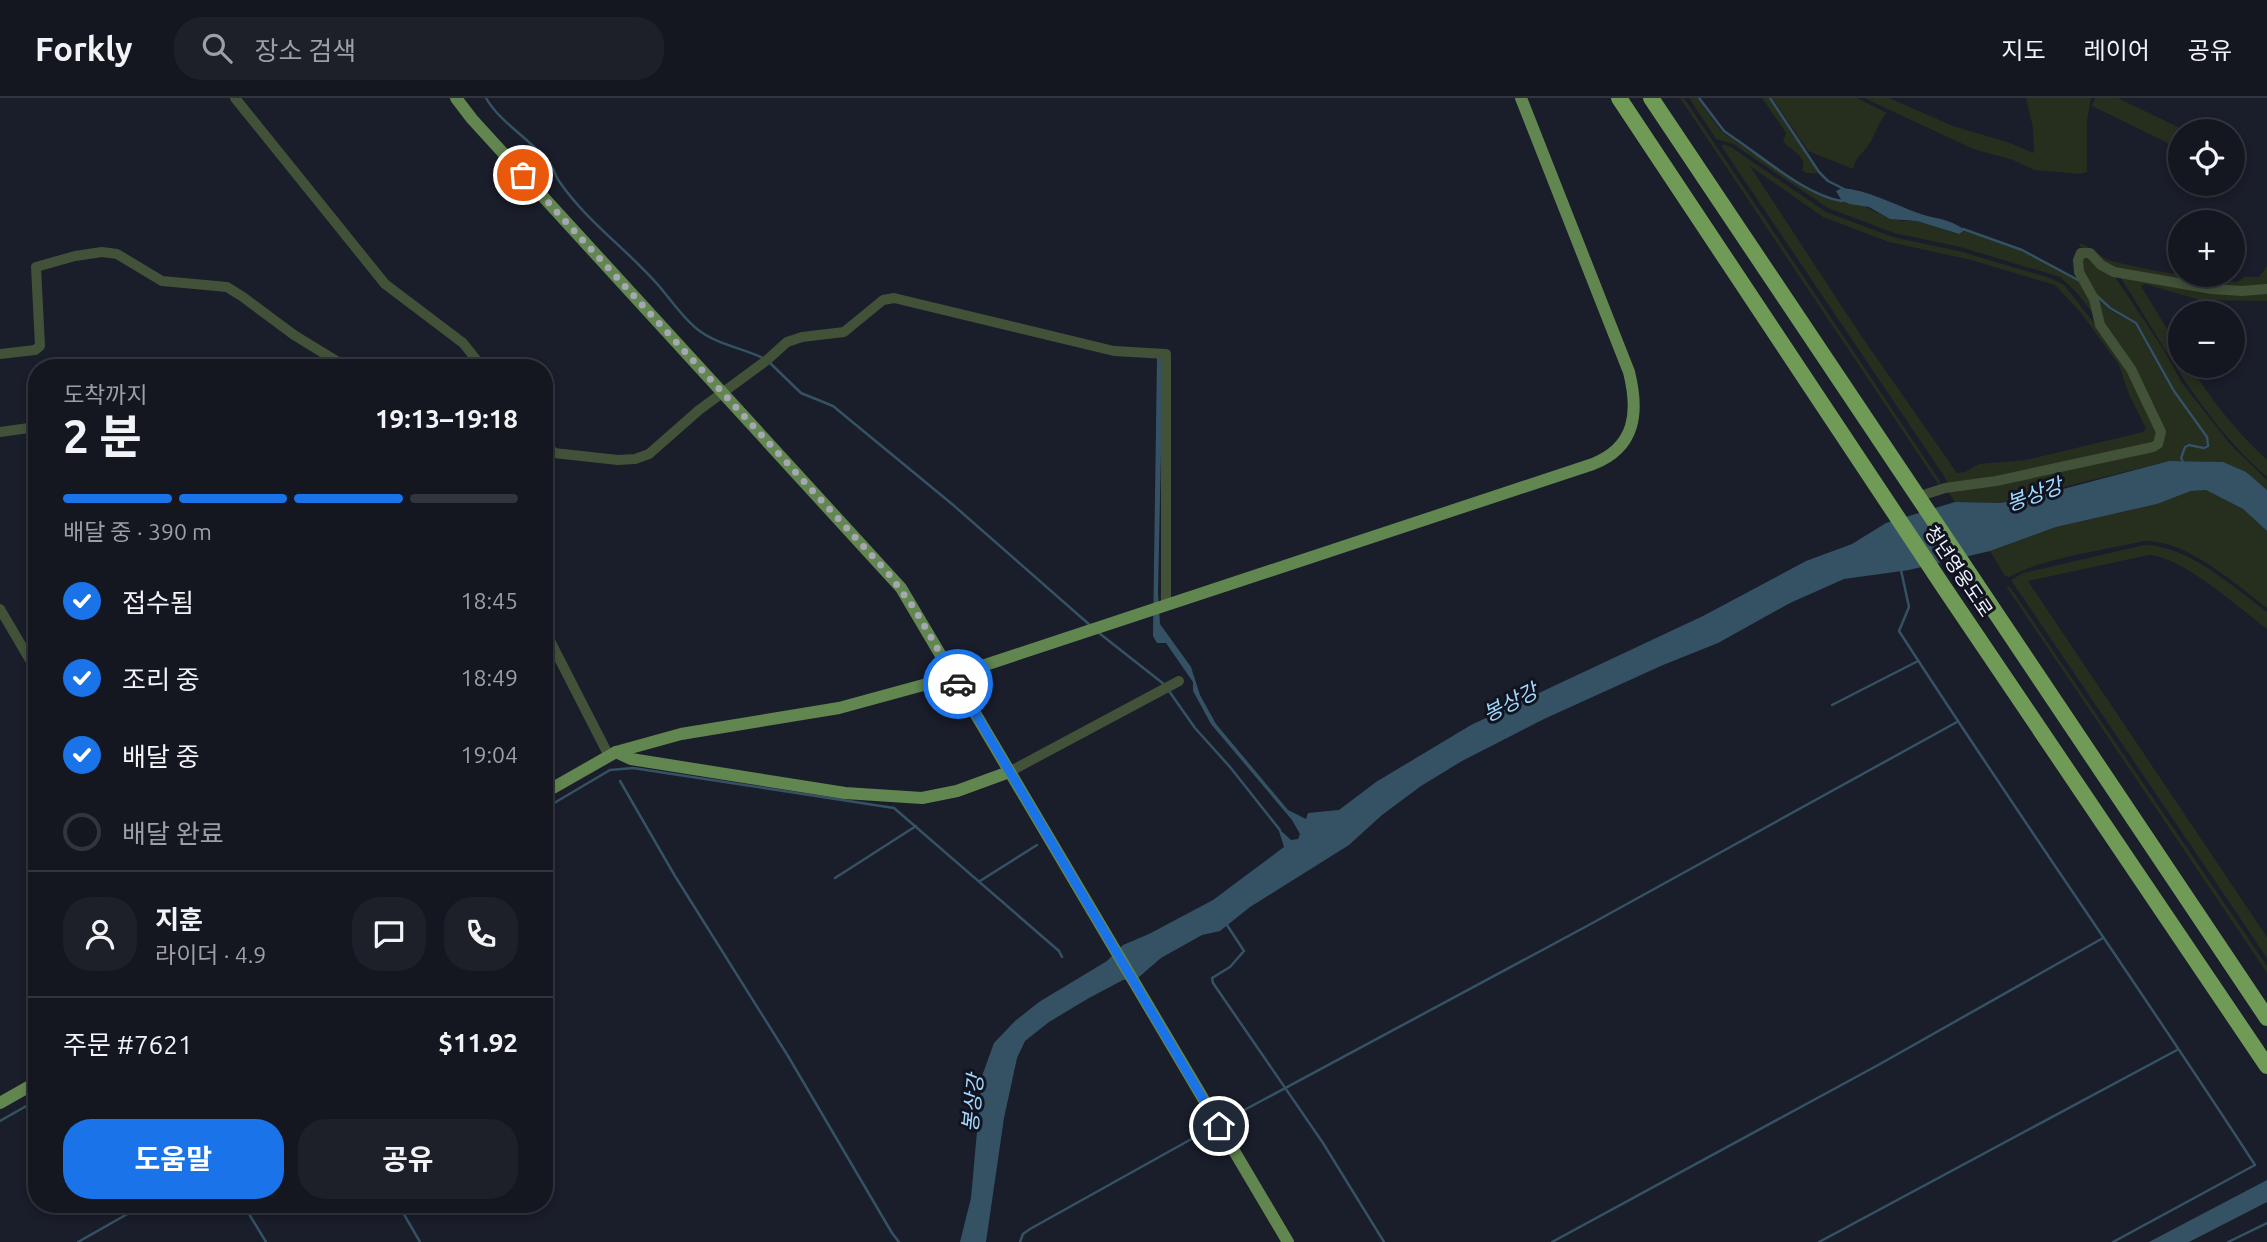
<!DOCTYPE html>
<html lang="ko">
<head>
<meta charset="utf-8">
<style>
	:root { --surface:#141620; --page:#1d1f29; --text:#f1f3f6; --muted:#9d9fa5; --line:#33353e; --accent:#1a73e8 }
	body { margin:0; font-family:Ubuntu,"Noto Sans KR",sans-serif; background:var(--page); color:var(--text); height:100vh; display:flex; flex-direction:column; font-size:26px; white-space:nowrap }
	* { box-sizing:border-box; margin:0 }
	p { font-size:23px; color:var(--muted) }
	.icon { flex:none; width:38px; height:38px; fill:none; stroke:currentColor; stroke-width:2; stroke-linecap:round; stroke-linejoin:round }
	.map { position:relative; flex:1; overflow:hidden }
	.details { position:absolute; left:28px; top:261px; width:525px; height:854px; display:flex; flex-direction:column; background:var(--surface); border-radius:28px; box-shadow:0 4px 10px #0003,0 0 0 2px var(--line) }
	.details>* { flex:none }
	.controls { position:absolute; left:2168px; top:21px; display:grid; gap:14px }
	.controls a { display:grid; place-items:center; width:77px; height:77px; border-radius:50%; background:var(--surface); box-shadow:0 4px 10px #0003,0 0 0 2px var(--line); font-size:35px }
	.pin { position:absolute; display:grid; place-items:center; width:60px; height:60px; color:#fff; margin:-30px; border:4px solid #fff; border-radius:50%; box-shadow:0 2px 7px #0007 }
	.courier { position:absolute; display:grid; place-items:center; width:70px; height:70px; margin:-35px; border:5px solid #1a73e8; border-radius:50%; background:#fff; color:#222; box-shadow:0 2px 9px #0007 }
	.overview em { font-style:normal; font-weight:700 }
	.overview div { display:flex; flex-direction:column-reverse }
	.overview { display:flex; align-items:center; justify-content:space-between; height:119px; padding:0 35px }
	h1 { font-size:46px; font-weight:700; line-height:52px }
	.bar { display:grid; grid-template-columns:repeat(4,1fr); gap:10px 7px; align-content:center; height:84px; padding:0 35px }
	.bar i { height:9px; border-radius:5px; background:var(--line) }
	.bar .current { background:var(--accent) }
	.bar p { grid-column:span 4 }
	.line { display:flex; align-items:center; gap:18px; padding:0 35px; border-top:2px solid var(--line) }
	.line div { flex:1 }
	.round { display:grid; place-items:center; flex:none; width:74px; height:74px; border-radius:28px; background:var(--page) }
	ol { padding:0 35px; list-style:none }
	li { display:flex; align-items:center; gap:21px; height:77px }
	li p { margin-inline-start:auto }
	li .icon { padding:7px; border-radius:50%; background:var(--accent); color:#fff; stroke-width:4 }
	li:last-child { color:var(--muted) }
	li i { width:38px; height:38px; border:4px solid var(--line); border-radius:50% }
	.button { display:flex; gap:14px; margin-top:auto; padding:14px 35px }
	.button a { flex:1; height:80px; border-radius:28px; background:var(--accent); color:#fff; font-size:28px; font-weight:700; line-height:80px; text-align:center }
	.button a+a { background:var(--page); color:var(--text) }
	header { display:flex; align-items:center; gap:42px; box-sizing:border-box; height:98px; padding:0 35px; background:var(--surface); border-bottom:2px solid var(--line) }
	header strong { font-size:33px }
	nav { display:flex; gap:38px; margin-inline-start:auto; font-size:24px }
	.search { width:490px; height:63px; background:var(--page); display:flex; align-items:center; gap:18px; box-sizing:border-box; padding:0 24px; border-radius:28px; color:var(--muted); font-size:26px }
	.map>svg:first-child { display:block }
</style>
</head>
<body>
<header>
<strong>Forkly</strong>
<div class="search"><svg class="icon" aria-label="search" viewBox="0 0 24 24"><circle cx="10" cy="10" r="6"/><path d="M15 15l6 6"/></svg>장소 검색</div>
<nav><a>지도</a><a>레이어</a><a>공유</a></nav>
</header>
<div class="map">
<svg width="2267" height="1144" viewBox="0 0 2267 1144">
	<rect width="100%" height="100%" fill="#1a1d2a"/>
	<!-- green -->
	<g fill="#262e1e" fill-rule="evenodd">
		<polygon points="1680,0 1684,0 1940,383 1939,387"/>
		<polygon points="1689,0 1697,0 1722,34 1797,84 1832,102 1862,107 1878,115 1901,123 1917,123 1958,136 1965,133 2021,153 2074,179 2086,190 2095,218 2077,195 2060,179 1960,149 1894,135 1828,110 1733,46 1716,41"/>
		<path d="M1762,0H1769L1818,75H1806L1802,72C1808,57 1790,53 1783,43L1786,35Z"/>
		<path d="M1772,0H1857L1887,15C1878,24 1876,36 1869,46C1862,58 1858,54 1853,71L1808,53Z"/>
		<polygon points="1864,0 1889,0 1953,28 2007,44 2034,55 2033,30 2026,0 2091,0 2087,23 2087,74 2080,76 2034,72 2013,62 1973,51"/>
		<polygon points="2095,0 2118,0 2186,33 2180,33 2180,51 2092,8"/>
		<path d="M1723,46L1731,49L1826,114L1893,139L1959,153L2050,180L2064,187L2123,261L2159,335L2152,348L1948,387L1944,378L1722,49ZM1750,68L1823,119L1889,144L1971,162L2055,187L2081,215L2119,267L2129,297L2146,330L2143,334L2026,362L1979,366L1965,374L1957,375L1860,236Z"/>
		<path d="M2078,145C2091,147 2098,159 2111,163C2152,173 2194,180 2237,184L2245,179H2259L2267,168V190L2242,192L2114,173L2085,153Z"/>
		<path d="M2086,157L2113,176L2164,252L2182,285L2230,346L2267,382V392C2234,364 2227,364 2184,363L2182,360L2185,350L2189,348L2205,351L2208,348V339L2175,292L2137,224L2110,209L2092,193L2085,180L2081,161Z"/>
		<path d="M2119,177L2267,192V203L2200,202L2145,186L2141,188L2180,252V268H2190C2212,303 2237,334 2267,362V379C2202,323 2165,249 2119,177Z"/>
		<path d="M2096,199L2108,211L2135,226L2173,293L2206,340V347C2199,350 2192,344 2184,348L2179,360L2181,363H2169L2000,405L1955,404L1948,394L2154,351L2162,339L2104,228Z"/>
		<path d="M2206,392L2243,411L2267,433V510C2234,485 2187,442 2144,443C2105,452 2043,460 2009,479L2005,478L1990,453L2056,429L2157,406L2191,393Z"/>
		<path d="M2144,447C2186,446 2235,490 2267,514V531C2239,510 2183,459 2149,457L2028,483L2267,839V860L2011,482L2023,475Z"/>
		<polygon points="2006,488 2010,489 2267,868 2267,875"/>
	</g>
	<!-- water -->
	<g fill="#355264">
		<path d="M1842,90C1868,92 1893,106 1918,115C1937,122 1946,119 1965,132L1959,136L1917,123L1890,121L1869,109L1850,106L1842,103L1836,93Z"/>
		<polygon points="1157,259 1163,259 1158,495 1160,526 1191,569 1200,597 1216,626 1288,712 1306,721 1308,715 1339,712 1376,684 1471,627 1703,518 1806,463 1852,446 1886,425 1955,404 2000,405 2025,401 2169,363 2223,364 2246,374 2267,392 2267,433 2243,411 2206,392 2191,393 2157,406 2056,429 1990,453 1909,472 1844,481 1790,505 1718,545 1663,567 1544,621 1462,663 1421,688 1382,717 1349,747 1250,809 1220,833 1202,837 1161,860 1139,879 1123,882 1089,900 1049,924 1025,943 1017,960 1004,1020 986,1144 960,1144 971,1100 982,978 994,945 1015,923 1039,904 1107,863 1123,847 1149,836 1213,802 1284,749 1278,730 1291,742 1298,741 1300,736 1292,722 1211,626 1193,593 1193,584 1166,545 1157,545 1153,538"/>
		<polygon points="2267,1082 2267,1104 2189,1144 2149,1144"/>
	</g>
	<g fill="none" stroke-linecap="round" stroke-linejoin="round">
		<!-- stream -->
		<g stroke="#355264" stroke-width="2.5">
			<path d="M486,0C500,25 532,42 549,65C554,70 555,78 559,83C586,123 628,152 659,188C671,202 682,219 697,231C717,247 743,250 765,261"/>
			<path d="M1699,0L1724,33L1734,40C1764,60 1807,98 1842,103"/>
			<polyline points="1770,0 1819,74 1828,83 1844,91"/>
			<polyline points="1963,131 2022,152 2078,182"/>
			<polyline points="2096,197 2110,210 2136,225 2174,293 2207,339 2208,348 2204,350 2189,347 2185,349 2181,360 2183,364"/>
			<polyline points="770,265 801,295 833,308 952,406 1091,528"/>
			<path d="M1901,472L1909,509L1899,533C2015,713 2139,888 2255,1067L2113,1144"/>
			<polyline points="1099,535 1165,587"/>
			<polyline points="1169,593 1195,630 1230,669 1280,732"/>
			<polyline points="1832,607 1918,563"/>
			<polyline points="620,683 675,778 788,958 892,1135 899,1144"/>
			<polyline points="544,711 610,672 633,670 894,710 1059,853 1062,859"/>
			<polyline points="835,780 916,728"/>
			<polyline points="980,783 1037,747"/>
			<polyline points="1227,827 1244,853 1230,869 1212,880 1213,885 1323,1045 1384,1144"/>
			<polyline points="0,1023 37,1002"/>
			<polyline points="1222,1024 1587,828 1957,624"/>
			<polyline points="243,1106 266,1144"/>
			<polyline points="398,1106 420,1144"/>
			<polyline points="78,1144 145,1106"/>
			<polyline points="1020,1144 1023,1136 1030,1131 1213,1029"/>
			<polyline points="1552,1144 1880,966 2103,840"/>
			<polyline points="1819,1144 2177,952"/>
			<polyline points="2228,1144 2267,1125"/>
		</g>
		<!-- minor -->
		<g stroke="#415238" stroke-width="10">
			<polyline points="235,0 385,186 463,245 483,270"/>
			<polyline points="0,256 35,252 40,248 36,169 75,158 102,154 117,156 162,183 227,189 243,199 294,237 348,270"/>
			<polyline points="0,334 36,329"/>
			<polyline points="544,343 554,355 618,362 635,361 649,356 699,312 767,262 787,244 802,239 844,234 883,202 894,200 1114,253 1166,256 1166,507"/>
			<polyline points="1917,399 1945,390 1996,383 2153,349 2158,346 2161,334 2131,271 2100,227 2094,201 2079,174 2078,162 2081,155 2090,155 2101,167 2114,174 2212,191 2242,193 2267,191"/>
			<polyline points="0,511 37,574"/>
			<polyline points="544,531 609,658"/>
			<polyline points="1009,674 1179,583"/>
		</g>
		<!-- major -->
		<g stroke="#62864f" stroke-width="12">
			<polyline points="456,0 472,21 901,490 1288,1144"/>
			<path d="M967,573L1593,366C1636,349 1639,314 1629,274L1521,0"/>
			<polyline points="616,654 631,661 845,695 922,700 957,693 1009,674"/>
			<polyline points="544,695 616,654 681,636 839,610 938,583"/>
			<polyline points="0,1005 37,984"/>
		</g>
		<!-- highway -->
		<g stroke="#6f9b57" stroke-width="16">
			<polyline points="1619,0 1943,488 2267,968"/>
			<polyline points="1651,0 2267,920"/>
		</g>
		<!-- major-bridge -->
		<polyline stroke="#62864f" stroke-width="12" points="938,583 967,573"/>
	</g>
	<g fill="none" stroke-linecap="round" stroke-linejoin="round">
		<!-- done -->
		<polyline stroke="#a5a7b2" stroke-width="7" stroke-dasharray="0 12.6" points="523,77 888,475 914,510 958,586"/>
		<!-- route -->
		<polyline stroke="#1a73e8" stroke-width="9" points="958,586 1219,1028"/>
	</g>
	<g text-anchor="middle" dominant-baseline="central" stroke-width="6" stroke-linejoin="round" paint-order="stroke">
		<!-- street labels -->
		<g font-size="19" fill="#f0f2fc" stroke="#111420">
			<text transform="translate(1959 473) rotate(56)">청년영웅도로</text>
		</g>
		<!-- water labels -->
		<g font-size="21" font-style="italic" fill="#a2dafe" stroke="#111420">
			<text transform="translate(2034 396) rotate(-20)">봉상강</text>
			<text transform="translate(1510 604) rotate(-27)">봉상강</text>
			<text transform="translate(972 1005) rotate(-84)">봉상강</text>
		</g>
	</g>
</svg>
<div class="controls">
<a><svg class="icon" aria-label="locate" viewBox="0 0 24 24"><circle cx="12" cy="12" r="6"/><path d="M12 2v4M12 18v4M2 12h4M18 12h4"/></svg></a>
<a>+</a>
<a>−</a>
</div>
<div class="pin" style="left:523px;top:77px;background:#ea580c"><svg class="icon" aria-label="bag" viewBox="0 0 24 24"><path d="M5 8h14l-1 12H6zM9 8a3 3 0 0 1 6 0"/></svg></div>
<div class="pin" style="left:1219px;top:1028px;background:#1f2937"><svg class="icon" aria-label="home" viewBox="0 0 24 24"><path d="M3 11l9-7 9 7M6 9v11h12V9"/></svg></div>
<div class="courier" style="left:958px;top:586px"><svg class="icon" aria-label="car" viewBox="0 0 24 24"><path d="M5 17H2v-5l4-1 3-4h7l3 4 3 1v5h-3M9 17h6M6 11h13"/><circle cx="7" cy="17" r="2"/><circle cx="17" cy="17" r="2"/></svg></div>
<section class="details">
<div class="overview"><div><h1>2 분</h1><p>도착까지</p></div><em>19:13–19:18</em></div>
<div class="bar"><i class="current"></i><i class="current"></i><i class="current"></i><i></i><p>배달 중 · 390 m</p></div>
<ol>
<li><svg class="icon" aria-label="check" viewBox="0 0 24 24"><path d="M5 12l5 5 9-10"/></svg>접수됨<p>18:45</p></li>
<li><svg class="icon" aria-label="check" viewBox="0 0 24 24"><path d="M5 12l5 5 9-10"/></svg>조리 중<p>18:49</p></li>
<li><svg class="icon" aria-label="check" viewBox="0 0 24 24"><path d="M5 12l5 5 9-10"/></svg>배달 중<p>19:04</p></li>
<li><i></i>배달 완료</li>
</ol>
<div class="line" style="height:126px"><a class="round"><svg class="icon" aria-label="person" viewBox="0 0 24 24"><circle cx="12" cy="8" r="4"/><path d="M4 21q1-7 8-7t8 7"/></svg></a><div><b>지훈</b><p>라이더 · 4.9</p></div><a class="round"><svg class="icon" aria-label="chat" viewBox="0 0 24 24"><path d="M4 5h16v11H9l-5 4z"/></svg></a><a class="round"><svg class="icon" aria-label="phone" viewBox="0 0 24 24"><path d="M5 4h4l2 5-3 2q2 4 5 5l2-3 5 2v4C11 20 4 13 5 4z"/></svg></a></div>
<div class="line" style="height:91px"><div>주문 #7621</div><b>$11.92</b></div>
<div class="button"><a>도움말</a><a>공유</a></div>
</section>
</div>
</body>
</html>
